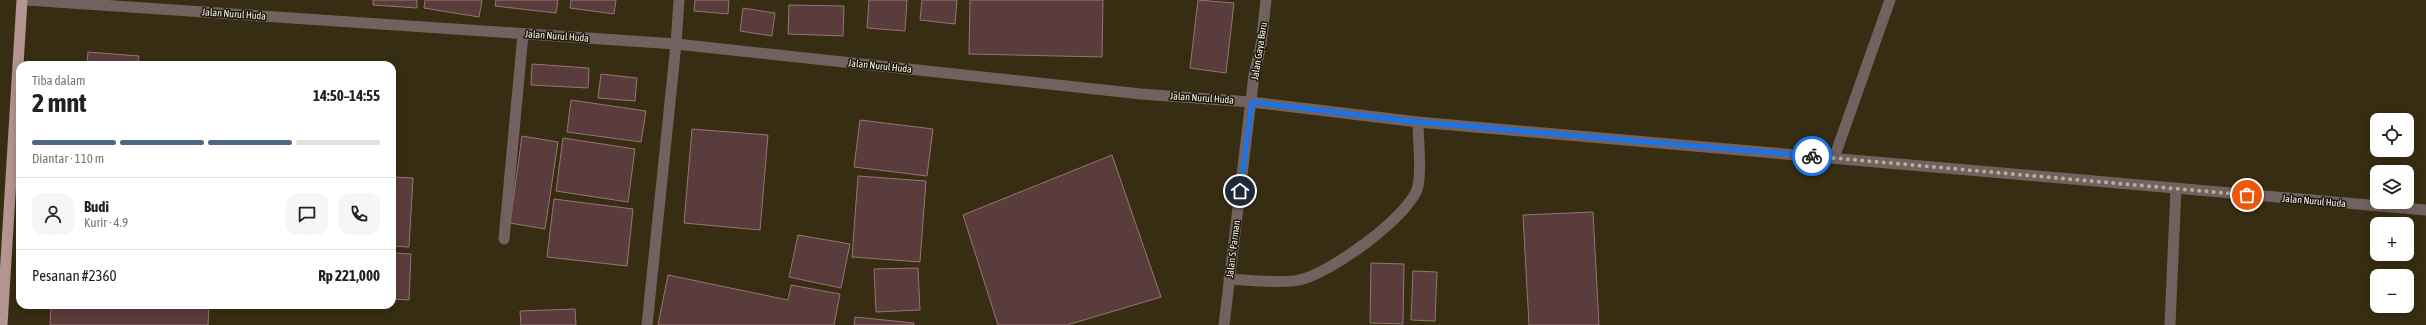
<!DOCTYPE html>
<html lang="id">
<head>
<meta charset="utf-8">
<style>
	:root { --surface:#fff; --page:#f6f6f6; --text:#222; --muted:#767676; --line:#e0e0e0; --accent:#4c6883 }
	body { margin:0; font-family:"Asap Condensed",sans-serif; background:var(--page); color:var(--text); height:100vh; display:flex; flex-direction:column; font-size:15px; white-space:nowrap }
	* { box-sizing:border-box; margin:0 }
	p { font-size:13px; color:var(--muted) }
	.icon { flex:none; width:22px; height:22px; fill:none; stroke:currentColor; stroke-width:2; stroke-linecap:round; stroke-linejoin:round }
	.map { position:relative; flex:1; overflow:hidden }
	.side { position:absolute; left:16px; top:61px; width:380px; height:248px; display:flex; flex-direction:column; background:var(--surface); border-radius:12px; box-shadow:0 2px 10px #0003 }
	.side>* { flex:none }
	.fabs { position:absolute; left:2370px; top:113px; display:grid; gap:8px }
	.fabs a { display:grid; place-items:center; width:44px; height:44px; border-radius:8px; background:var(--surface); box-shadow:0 2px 10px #0003; font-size:20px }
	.pin { position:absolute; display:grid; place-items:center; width:34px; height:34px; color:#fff; margin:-17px; border:2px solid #fff; border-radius:50%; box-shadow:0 1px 4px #0007 }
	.courier { position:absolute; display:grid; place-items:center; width:40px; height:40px; margin:-20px; border:3px solid #1a73e8; border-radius:50%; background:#fff; color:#222; box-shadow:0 1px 5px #0007 }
	.headline em { font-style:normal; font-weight:700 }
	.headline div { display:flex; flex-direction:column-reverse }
	.headline { display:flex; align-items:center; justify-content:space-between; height:68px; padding:0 16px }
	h1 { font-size:26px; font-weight:700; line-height:30px }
	.bar { display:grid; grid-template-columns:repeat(4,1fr); gap:6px 4px; align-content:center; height:48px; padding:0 16px }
	.bar i { height:5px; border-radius:3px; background:var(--line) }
	.bar .active { background:var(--accent) }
	.bar p { grid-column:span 4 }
	.line { display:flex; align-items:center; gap:10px; padding:0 16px; border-top:1px solid var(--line) }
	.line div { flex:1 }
	.round { display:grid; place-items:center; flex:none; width:42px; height:42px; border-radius:12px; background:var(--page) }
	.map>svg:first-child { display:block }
</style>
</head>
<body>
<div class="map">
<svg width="2426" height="325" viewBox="0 0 2426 325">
	<rect width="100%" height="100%" fill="#362d12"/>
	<!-- building -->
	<g fill="#5b3c3c" stroke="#977473">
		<polygon points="373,0 417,0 417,8 373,5"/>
		<polygon points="425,0 482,0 479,17 424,8"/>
		<polygon points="496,0 558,0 556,13 495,6"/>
		<polygon points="571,0 616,0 614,14 570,8"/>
		<polygon points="695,0 729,0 728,14 694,11"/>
		<polygon points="869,0 907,0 905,31 867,28"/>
		<polygon points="922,0 957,0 955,24 920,20"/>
		<polygon points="970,0 1103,0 1102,57 969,54"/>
		<polygon points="1198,0 1234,3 1226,73 1190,68"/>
		<polygon points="789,5 844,6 843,36 788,34"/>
		<polygon points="743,8 775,13 772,36 740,31"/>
		<polygon points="88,52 139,56 138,65 87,65"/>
		<polygon points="532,64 589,68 588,88 531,85"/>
		<polygon points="601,74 637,78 635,101 598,98"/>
		<polygon points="571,100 646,111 641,142 567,132"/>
		<polygon points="860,120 933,129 927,176 854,167"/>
		<polygon points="392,121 394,121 393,177 413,178 409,247 392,246"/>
		<polygon points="692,129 768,135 760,230 684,223"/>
		<polygon points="522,136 558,142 545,229 510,223"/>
		<polygon points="563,138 635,149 628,202 556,191"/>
		<polygon points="1112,155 1161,297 1067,325 998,325 963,215"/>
		<polygon points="858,176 926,181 920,262 852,257"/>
		<polygon points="554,199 633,209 627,266 547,257"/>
		<polygon points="1593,212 1599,325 1529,325 1523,215"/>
		<polygon points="798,235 850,244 841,288 789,277"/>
		<polygon points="392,253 411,254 409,300 392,299"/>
		<polygon points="1371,263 1404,264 1403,324 1370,323"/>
		<polygon points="918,268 920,310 876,312 874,269"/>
		<polygon points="1413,271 1437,272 1435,321 1411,320"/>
		<polygon points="668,275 788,300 791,285 840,294 834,325 658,325"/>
		<polygon points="51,305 209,305 208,325 50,325"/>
		<polygon points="575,309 576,325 521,325 520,311"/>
		<polygon points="855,317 914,323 914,325 854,325"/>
	</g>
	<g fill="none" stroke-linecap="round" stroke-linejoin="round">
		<!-- minor -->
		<g stroke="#716260" stroke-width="11">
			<polyline points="26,0 676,44 1141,94 1251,102 1418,122 2426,210"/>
			<polyline points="1834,158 1890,0"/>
			<polyline points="504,239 523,34"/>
			<path d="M1229,279C1248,280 1281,284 1299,280C1328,275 1412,215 1418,186C1422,166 1418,142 1418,122"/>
			<polyline points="647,325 676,44 679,0"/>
			<polyline points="1224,325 1254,75 1261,45 1266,0"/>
			<polyline points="2170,325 2176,188"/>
		</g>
		<!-- primary -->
		<polyline stroke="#b49591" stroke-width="11" points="2,325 22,0"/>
	</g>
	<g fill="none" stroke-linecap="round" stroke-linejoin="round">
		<!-- done -->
		<polyline stroke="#b5af9b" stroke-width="4" stroke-dasharray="0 7.2" points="1812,156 2247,195"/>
		<!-- route -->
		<polyline stroke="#1a73e8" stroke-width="5" points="1240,191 1252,102 1418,122 1812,156"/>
	</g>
	<g text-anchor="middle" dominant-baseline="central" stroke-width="3" stroke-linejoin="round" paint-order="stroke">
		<!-- street labels -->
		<g font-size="10" fill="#faf5e5" stroke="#1a160a">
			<text transform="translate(234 14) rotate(4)">Jalan Nurul Huda</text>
			<text transform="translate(557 36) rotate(4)">Jalan Nurul Huda</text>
			<text transform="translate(1259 51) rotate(-81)">Jalan Gaya Baru</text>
			<text transform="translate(880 66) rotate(6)">Jalan Nurul Huda</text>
			<text transform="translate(1202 98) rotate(4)">Jalan Nurul Huda</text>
			<text transform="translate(2314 201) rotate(5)">Jalan Nurul Huda</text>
			<text transform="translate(1233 249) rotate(-83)">Jalan S. Parman</text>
		</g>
	</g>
</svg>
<div class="fabs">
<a><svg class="icon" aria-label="locate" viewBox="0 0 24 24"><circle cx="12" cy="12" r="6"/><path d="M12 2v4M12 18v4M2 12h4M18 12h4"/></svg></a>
<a><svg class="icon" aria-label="layers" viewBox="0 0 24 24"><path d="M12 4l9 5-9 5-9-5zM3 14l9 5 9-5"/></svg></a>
<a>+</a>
<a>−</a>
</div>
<div class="pin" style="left:2247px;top:195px;background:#ea580c"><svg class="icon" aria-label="bag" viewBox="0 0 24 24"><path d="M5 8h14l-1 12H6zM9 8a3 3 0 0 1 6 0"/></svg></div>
<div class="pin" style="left:1240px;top:191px;background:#1f2937"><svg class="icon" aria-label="home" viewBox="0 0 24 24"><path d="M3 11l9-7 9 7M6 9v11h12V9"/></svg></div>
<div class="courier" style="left:1812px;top:156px"><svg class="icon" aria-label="bike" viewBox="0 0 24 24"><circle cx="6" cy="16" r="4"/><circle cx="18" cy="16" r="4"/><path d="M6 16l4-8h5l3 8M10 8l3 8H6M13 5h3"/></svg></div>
<section class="side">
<div class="headline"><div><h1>2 mnt</h1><p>Tiba dalam</p></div><em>14:50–14:55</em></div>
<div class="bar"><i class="active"></i><i class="active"></i><i class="active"></i><i></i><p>Diantar · 110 m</p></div>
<div class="line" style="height:72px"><a class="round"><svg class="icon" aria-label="person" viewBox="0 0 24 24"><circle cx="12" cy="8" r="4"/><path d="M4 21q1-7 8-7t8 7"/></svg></a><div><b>Budi</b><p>Kurir · 4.9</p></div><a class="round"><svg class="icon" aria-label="chat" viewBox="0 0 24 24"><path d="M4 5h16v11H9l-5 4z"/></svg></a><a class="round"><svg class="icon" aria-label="phone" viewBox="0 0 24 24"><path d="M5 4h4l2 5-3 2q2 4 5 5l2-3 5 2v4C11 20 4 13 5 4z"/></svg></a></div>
<div class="line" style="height:52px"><div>Pesanan #2360</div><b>Rp 221,000</b></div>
</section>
</div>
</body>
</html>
